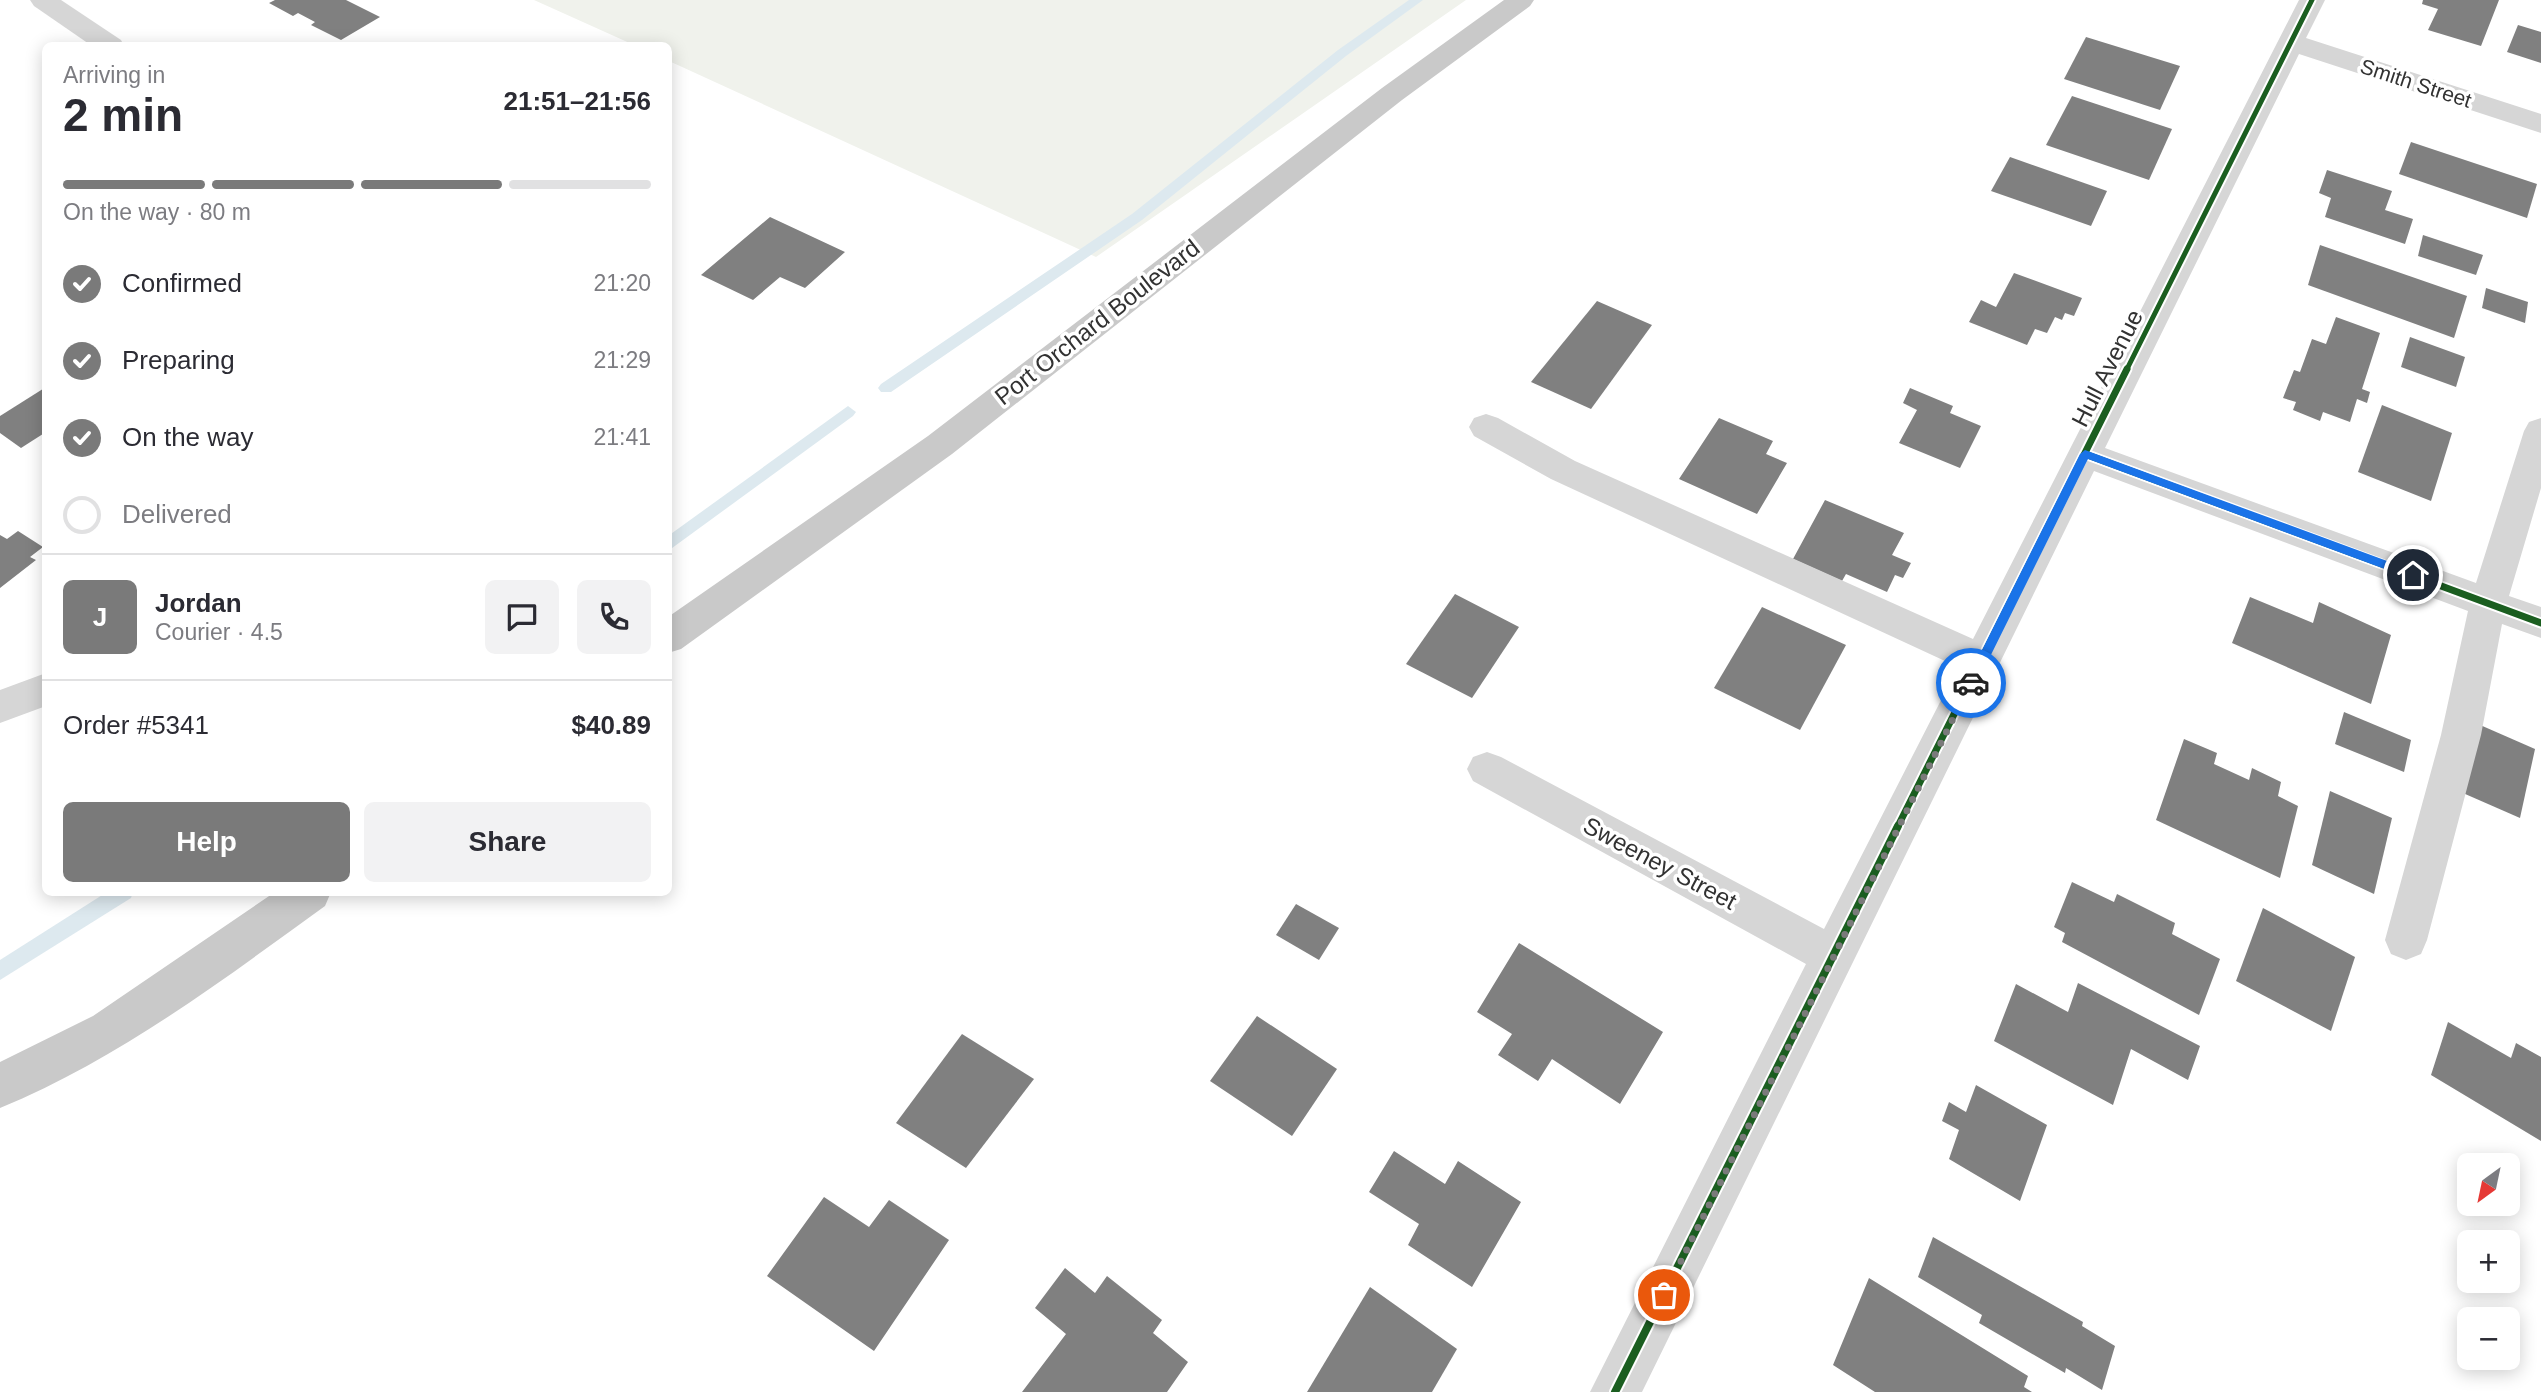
<!DOCTYPE html>
<html lang="en">
<head>
<meta charset="utf-8">
<style>
	:root { --surface:#fff; --page:#f2f2f3; --text:#2b2b33; --muted:#7c7c81; --line:#e1e1e2; --accent:#7a7a7a }
	body { margin:0; font-family:Arial,sans-serif; background:var(--page); color:var(--text); height:100vh; display:flex; flex-direction:column; font-size:26px; white-space:nowrap }
	* { box-sizing:border-box; margin:0 }
	p { font-size:23px; color:var(--muted) }
	.icon { flex:none; width:38px; height:38px; fill:none; stroke:currentColor; stroke-width:2; stroke-linecap:round; stroke-linejoin:round }
	.map { position:relative; flex:1; overflow:hidden }
	.details { position:absolute; left:42px; top:42px; width:630px; height:854px; display:flex; flex-direction:column; background:var(--surface); border-radius:10px; box-shadow:0 4px 18px #0003 }
	.details>* { flex:none }
	.needle { width:46px; rotate:213deg }
	.tools { position:absolute; left:2457px; top:1153px; display:grid; gap:14px }
	.tools a { display:grid; place-items:center; width:63px; height:63px; border-radius:10px; background:var(--surface); box-shadow:0 4px 18px #0003; font-size:35px }
	.pin { position:absolute; display:grid; place-items:center; width:60px; height:60px; color:#fff; margin:-30px; border:4px solid #fff; border-radius:50%; box-shadow:0 2px 7px #0007 }
	.courier { position:absolute; display:grid; place-items:center; width:70px; height:70px; margin:-35px; border:5px solid #1a73e8; border-radius:50%; background:#fff; color:#222; box-shadow:0 2px 9px #0007 }
	.summary em { font-style:normal; font-weight:800 }
	.summary div { display:flex; flex-direction:column-reverse }
	.summary { display:flex; align-items:center; justify-content:space-between; height:119px; padding:0 21px }
	h1 { font-size:46px; font-weight:800; line-height:52px }
	.bar { display:grid; grid-template-columns:repeat(4,1fr); gap:10px 7px; align-content:center; height:84px; padding:0 21px }
	.bar i { height:9px; border-radius:5px; background:var(--line) }
	.bar .active { background:var(--accent) }
	.bar p { grid-column:span 4 }
	.line { display:flex; align-items:center; gap:18px; padding:0 21px; border-top:2px solid var(--line) }
	.line div { flex:1 }
	.round { display:grid; place-items:center; flex:none; width:74px; height:74px; border-radius:10px; background:var(--page) }
	ol { padding:0 21px; list-style:none }
	li { display:flex; align-items:center; gap:21px; height:77px }
	li p { margin-inline-start:auto }
	li .icon { padding:7px; border-radius:50%; background:var(--accent); color:#fff; stroke-width:4 }
	li:last-child { color:var(--muted) }
	li i { width:38px; height:38px; border:4px solid var(--line); border-radius:50% }
	.primary-button { display:flex; gap:14px; margin-top:auto; padding:14px 21px }
	.primary-button a { flex:1; height:80px; border-radius:10px; background:var(--accent); color:#fff; font-size:28px; font-weight:800; line-height:80px; text-align:center }
	.primary-button a+a { background:var(--page); color:var(--text) }
	.map>svg:first-child { display:block }
</style>
</head>
<body>
<div class="map">
<svg width="2541" height="1392" viewBox="0 0 2541 1392">
	<rect width="100%" height="100%" fill="#fff"/>
	<!-- green -->
	<polygon fill="#f0f2ec" points="534,0 1466,0 1096,257 669,61 668,46 634,45"/>
	<g fill="none" stroke-linecap="round" stroke-linejoin="round">
		<!-- stream -->
		<g fill="#dde9ef" fill-rule="evenodd">
			<polygon points="1409,0 1423,0 1346,56 1142,220 891,392 881,392 878,388 881,384 1132,214 1338,50"/>
			<polygon points="848,406 856,412 853,416 668,551 668,536"/>
			<polygon points="107,892 133,892 131,898 0,980 0,960"/>
		</g>
	</g>
	<!-- building -->
	<g fill="#808080">
		<polygon points="275,0 346,0 380,17 341,40 311,25 315,22 298,13 293,16 269,3"/>
		<polygon points="2423,0 2499,0 2481,46 2428,30 2438,9 2422,4"/>
		<polygon points="2518,25 2541,32 2541,63 2507,52"/>
		<polygon points="2086,37 2180,66 2160,110 2064,79"/>
		<polygon points="2072,96 2172,129 2149,180 2046,145"/>
		<polygon points="2411,142 2537,184 2527,218 2399,174"/>
		<polygon points="2010,157 2107,191 2091,226 1991,191"/>
		<polygon points="2327,170 2392,191 2385,210 2413,219 2405,244 2325,217 2331,198 2319,193"/>
		<polygon points="770,217 845,252 805,288 780,277 753,300 701,275"/>
		<polygon points="2423,235 2483,255 2476,275 2418,256"/>
		<polygon points="2320,245 2467,296 2454,338 2308,285"/>
		<polygon points="2014,273 2082,298 2074,316 2065,313 2062,320 2055,317 2047,333 2035,329 2027,345 1969,322 1981,300 1996,307"/>
		<polygon points="2486,288 2528,302 2525,323 2482,308"/>
		<polygon points="1597,301 1652,325 1591,409 1531,382"/>
		<polygon points="2336,317 2380,333 2362,389 2370,392 2367,403 2357,399 2350,422 2323,412 2320,421 2293,410 2296,402 2283,398 2294,370 2300,372 2312,339 2326,344"/>
		<polygon points="2410,337 2465,357 2456,387 2401,367"/>
		<polygon points="46,387 46,432 21,448 0,433 0,416"/>
		<polygon points="1910,388 1953,406 1950,413 1981,426 1960,468 1899,443 1917,410 1903,403"/>
		<polygon points="2382,405 2452,433 2431,501 2358,472"/>
		<polygon points="1719,418 1773,441 1766,454 1787,463 1757,514 1679,479"/>
		<polygon points="1825,500 1904,533 1892,555 1911,563 1903,578 1895,575 1887,592 1846,574 1842,581 1793,559"/>
		<polygon points="18,531 43,547 30,557 36,560 0,588 0,535 7,539"/>
		<polygon points="1455,594 1519,627 1472,698 1406,664"/>
		<polygon points="2250,597 2313,623 2319,602 2391,635 2371,704 2232,643"/>
		<polygon points="1762,607 1846,645 1800,730 1714,688"/>
		<polygon points="2344,712 2411,740 2404,772 2335,744"/>
		<polygon points="2471,721 2535,749 2520,818 2456,790"/>
		<polygon points="2184,739 2217,753 2214,764 2249,780 2252,768 2281,782 2278,796 2298,806 2280,878 2156,820"/>
		<polygon points="2330,791 2392,818 2374,894 2312,865"/>
		<polygon points="2072,882 2114,902 2117,894 2175,923 2172,934 2220,959 2199,1015 2062,942 2065,933 2054,927"/>
		<polygon points="1296,904 1339,928 1319,960 1276,935"/>
		<polygon points="2263,908 2355,957 2331,1031 2236,981"/>
		<polygon points="1519,943 1663,1032 1620,1104 1552,1059 1538,1081 1498,1055 1512,1034 1477,1012"/>
		<polygon points="2078,983 2200,1046 2188,1080 2131,1049 2113,1105 1994,1041 2016,984 2068,1012"/>
		<polygon points="1257,1016 1337,1069 1292,1136 1210,1081"/>
		<polygon points="2448,1022 2511,1058 2516,1043 2541,1057 2541,1141 2431,1075"/>
		<polygon points="962,1034 1034,1079 966,1168 896,1123"/>
		<polygon points="1976,1085 2047,1125 2020,1201 1949,1159 1959,1130 1942,1121 1949,1102 1966,1112"/>
		<polygon points="1394,1151 1445,1184 1458,1161 1521,1202 1472,1287 1408,1245 1419,1224 1369,1192"/>
		<polygon points="824,1197 869,1227 889,1200 949,1240 874,1351 767,1276"/>
		<polygon points="1933,1237 2083,1322 2082,1326 2115,1346 2102,1390 2066,1368 2065,1373 1979,1323 1982,1315 1918,1277"/>
		<polygon points="1065,1268 1095,1293 1107,1276 1162,1320 1153,1333 1188,1362 1167,1392 1022,1392 1066,1334 1035,1308"/>
		<polygon points="1869,1278 2028,1376 2024,1387 2032,1392 1875,1392 1833,1365"/>
		<polygon points="1370,1287 1457,1349 1432,1392 1307,1392"/>
	</g>
	<g fill="none" stroke-linecap="round" stroke-linejoin="round">
		<!-- minor -->
		<g fill="#d6d6d6" fill-rule="evenodd">
			<polygon points="30,0 61,0 121,40 124,46 92,46 34,6"/>
			<polygon points="2299,0 2325,0 2306,38 2541,114 2541,133 2299,54 2105,448 2476,583 2524,431 2529,422 2541,418 2541,488 2509,596 2541,607 2541,638 2502,624 2481,735 2427,940 2421,954 2406,960 2391,954 2385,940 2441,735 2468,611 2094,471 1642,1392 1590,1392 1806,964 1473,781 1467,769 1473,757 1487,752 1501,757 1824,929 1958,667 1551,479 1474,436 1469,427 1474,418 1486,414 1498,418 1575,461 1973,639"/>
			<polygon points="46,673 46,706 0,723 0,690"/>
		</g>
		<!-- major -->
		<g fill="#c9c9c9" fill-rule="evenodd">
			<polygon points="1504,0 1534,0 1530,6 1402,100 952,454 681,649 668,653 668,617 928,436 1382,88"/>
			<path d="M275,892H331L325,906C221,981 119,1059 0,1108V1062L93,1016Z"/>
		</g>
		<defs>
			<polyline id="cycleway-far2" points="2126,371 2312,0"/>
			<g id="cycleway-far1">
				<polyline points="2085,454 2541,623"/>
				<polyline points="1897,828 2127,369"/>
			</g>
			<polyline id="cycleway" points="1615,1392 1898,826"/>
		</defs>
		<!-- cycleway-far2 casing -->
		<use href="#cycleway-far2" stroke="#fff" stroke-width="9"/>
		<!-- cycleway-far1 casing -->
		<use href="#cycleway-far1" stroke="#fff" stroke-width="11"/>
		<!-- cycleway casing -->
		<use href="#cycleway" stroke="#fff" stroke-width="12"/>
		<!-- cycleway-far2 -->
		<use href="#cycleway-far2" stroke="#1b5e20" stroke-width="5"/>
		<!-- cycleway-far1 -->
		<use href="#cycleway-far1" stroke="#1b5e20" stroke-width="7"/>
		<!-- cycleway -->
		<use href="#cycleway" stroke="#1b5e20" stroke-width="8"/>
	</g>
	<!-- route -->
	<polygon fill="#1a73e8" points="2085,450 2417,572 2418,575 2417,578 2409,578 2088,459 1975,687 1967,687 1967,680 2080,454"/>
	<g fill="none" stroke-linecap="round" stroke-linejoin="round">
		<!-- done -->
		<polyline stroke="#7a7a7a" stroke-width="7" stroke-dasharray="0 12.6" points="1664,1295 1971,683"/>
	</g>
	<g text-anchor="middle" dominant-baseline="central" stroke-width="7" stroke-linejoin="round" paint-order="stroke">
		<!-- far-street labels -->
		<g font-size="21" fill="#323232" stroke="#fff">
			<text transform="translate(2416 83) rotate(18)">Smith Street</text>
		</g>
		<!-- street labels -->
		<g font-size="24" fill="#323232" stroke="#fff">
			<text transform="translate(1097 322) rotate(-38)">Port Orchard Boulevard</text>
			<text transform="translate(2107 368) rotate(-63)">Hull Avenue</text>
			<text transform="translate(1660 863) rotate(28)">Sweeney Street</text>
		</g>
	</g>
</svg>
<div class="tools">
<a><svg class="needle" viewBox="-14 -14 28 28"><path d="M0-13l5 13h-10z" fill="#e53935"/><path d="M0 13l5-13h-10z" fill="#7c7c81"/></svg></a>
<a>+</a>
<a>−</a>
</div>
<div class="pin" style="left:1664px;top:1295px;background:#ea580c"><svg class="icon" aria-label="bag" viewBox="0 0 24 24"><path d="M5 8h14l-1 12H6zM9 8a3 3 0 0 1 6 0"/></svg></div>
<div class="pin" style="left:2413px;top:575px;background:#1f2937"><svg class="icon" aria-label="home" viewBox="0 0 24 24"><path d="M3 11l9-7 9 7M6 9v11h12V9"/></svg></div>
<div class="courier" style="left:1971px;top:683px"><svg class="icon" aria-label="car" viewBox="0 0 24 24"><path d="M5 17H2v-5l4-1 3-4h7l3 4 3 1v5h-3M9 17h6M6 11h13"/><circle cx="7" cy="17" r="2"/><circle cx="17" cy="17" r="2"/></svg></div>
<section class="details">
<div class="summary"><div><h1>2 min</h1><p>Arriving in</p></div><em>21:51–21:56</em></div>
<div class="bar"><i class="active"></i><i class="active"></i><i class="active"></i><i></i><p>On the way · 80 m</p></div>
<ol>
<li><svg class="icon" aria-label="check" viewBox="0 0 24 24"><path d="M5 12l5 5 9-10"/></svg>Confirmed<p>21:20</p></li>
<li><svg class="icon" aria-label="check" viewBox="0 0 24 24"><path d="M5 12l5 5 9-10"/></svg>Preparing<p>21:29</p></li>
<li><svg class="icon" aria-label="check" viewBox="0 0 24 24"><path d="M5 12l5 5 9-10"/></svg>On the way<p>21:41</p></li>
<li><i></i>Delivered</li>
</ol>
<div class="line" style="height:126px"><b class="round" style="background:var(--accent);color:#fff">J</b><div><b>Jordan</b><p>Courier · 4.5</p></div><a class="round"><svg class="icon" aria-label="chat" viewBox="0 0 24 24"><path d="M4 5h16v11H9l-5 4z"/></svg></a><a class="round"><svg class="icon" aria-label="phone" viewBox="0 0 24 24"><path d="M5 4h4l2 5-3 2q2 4 5 5l2-3 5 2v4C11 20 4 13 5 4z"/></svg></a></div>
<div class="line" style="height:91px"><div>Order #5341</div><b>$40.89</b></div>
<div class="primary-button"><a>Help</a><a>Share</a></div>
</section>
</div>
</body>
</html>
